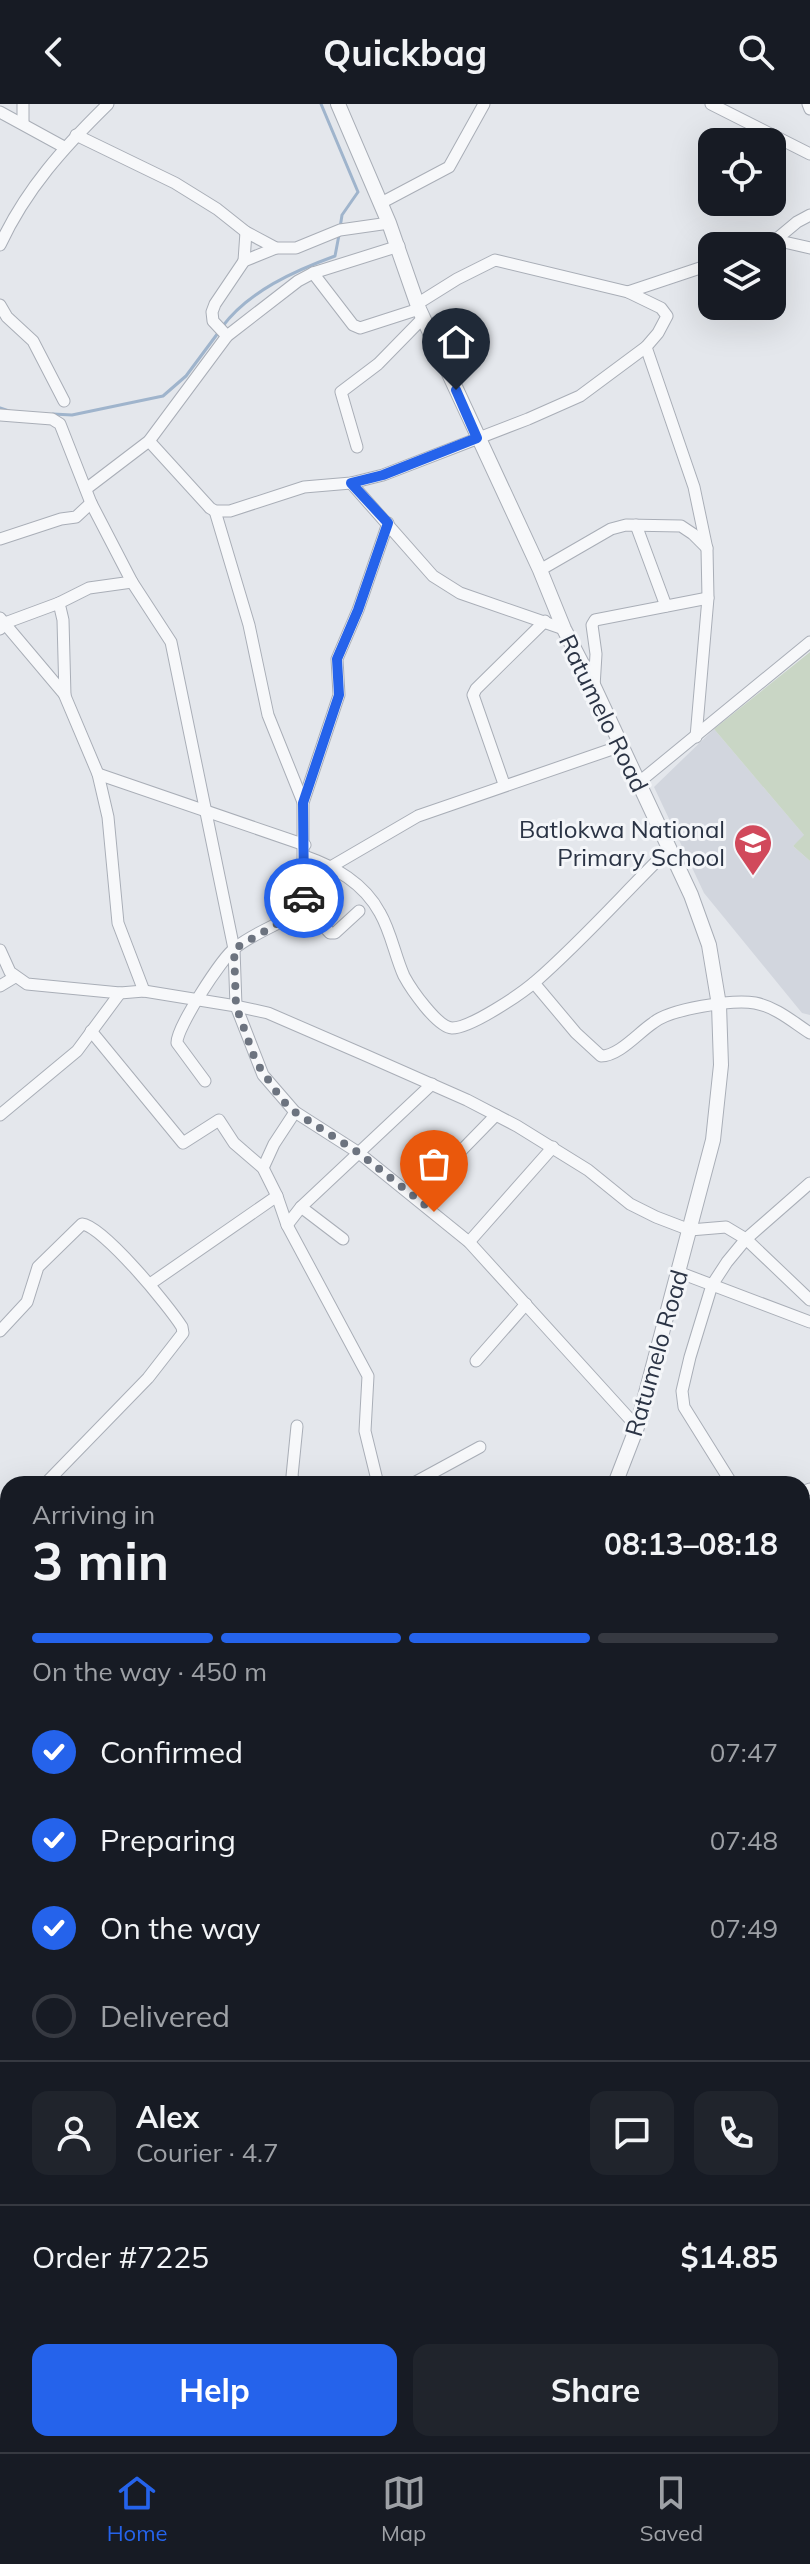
<!DOCTYPE html>
<html lang="en">
<head>
<meta charset="utf-8">
<style>
	:root { --surface:#171b24; --page:#20242c; --text:#f1f3f6; --muted:#9ea1a6; --line:#363941; --accent:#2563eb }
	body { margin:0; font-family:Mulish,sans-serif; background:var(--page); color:var(--text); height:100vh; display:flex; flex-direction:column; font-size:30px; white-space:nowrap }
	* { box-sizing:border-box; margin:0 }
	p { font-size:26px; color:var(--muted) }
	.icon { flex:none; width:44px; height:44px; fill:none; stroke:currentColor; stroke-width:2; stroke-linecap:round; stroke-linejoin:round }
	.map { position:relative; flex:1; overflow:hidden }
	.side { position:absolute; left:0px; top:1372px; width:810px; height:976px; display:flex; flex-direction:column; background:var(--surface); border-radius:24px 24px 0 0; box-shadow:0 8px 32px #0002 }
	.side>* { flex:none }
	.buttons { position:absolute; left:698px; top:24px; display:grid; gap:16px }
	.buttons a { display:grid; place-items:center; width:88px; height:88px; border-radius:16px; background:var(--surface); box-shadow:0 8px 32px #0002; font-size:40px }
	.pin { position:absolute; display:grid; place-items:center; width:68px; height:68px; color:#fff; margin:-82px -34px; border-radius:50% 50% 50% 0; rotate:-45deg; box-shadow:0 0 8px #0007 }
	.pin .icon { rotate:45deg }
	.courier { position:absolute; display:grid; place-items:center; width:80px; height:80px; margin:-40px; border:6px solid #2563eb; border-radius:50%; background:#fff; color:#222; box-shadow:0 2px 10px #0007 }
	.head em { font-style:normal; font-weight:700 }
	.head div { display:flex; flex-direction:column-reverse }
	.head { display:flex; align-items:center; justify-content:space-between; height:136px; padding:0 32px }
	h1 { font-size:52px; font-weight:700; line-height:60px }
	.bar { display:grid; grid-template-columns:repeat(4,1fr); gap:12px 8px; align-content:center; height:96px; padding:0 32px }
	.bar i { height:10px; border-radius:6px; background:var(--line) }
	.bar .active { background:var(--accent) }
	.bar p { grid-column:span 4 }
	.line { display:flex; align-items:center; gap:20px; padding:0 32px; border-top:2px solid var(--line) }
	.line div { flex:1 }
	.round { display:grid; place-items:center; flex:none; width:84px; height:84px; border-radius:16px; background:var(--page) }
	ol { padding:0 32px; list-style:none }
	li { display:flex; align-items:center; gap:24px; height:88px }
	li p { margin-inline-start:auto }
	li .icon { padding:8px; border-radius:50%; background:var(--accent); color:#fff; stroke-width:4 }
	li:last-child { color:var(--muted) }
	li i { width:44px; height:44px; border:4px solid var(--line); border-radius:50% }
	.button { display:flex; gap:16px; margin-top:auto; padding:16px 32px }
	.button a { flex:1; height:92px; border-radius:16px; background:var(--accent); color:#fff; font-size:32px; font-weight:700; line-height:92px; text-align:center }
	.button a+a { background:var(--page); color:var(--text) }
	header { display:flex; justify-content:space-between; align-items:center; height:104px; padding:0 32px; background:var(--surface); font-size:36px; font-weight:700 }
	.dock { display:flex; justify-content:space-around; align-items:center; height:112px; border-top:2px solid var(--line); background:var(--surface); font-size:22px; color:var(--muted) }
	.dock a { display:grid; justify-items:center; gap:4px }
	.dock .active { color:var(--accent) }
	.map>svg:first-child { display:block }
</style>
</head>
<body>
<header><svg class="icon" aria-label="back" viewBox="0 0 24 24"><path d="M15 5l-7 7 7 7"/></svg>Quickbag<svg class="icon" aria-label="search" viewBox="0 0 24 24"><circle cx="10" cy="10" r="6"/><path d="M15 15l6 6"/></svg></header>
<div class="map">
<svg width="810" height="2348" viewBox="0 0 810 2348">
	<rect width="100%" height="100%" fill="#e4e7ec"/>
	<!-- built -->
	<polygon fill="#d2d6de" points="714,625 805,732 793,742 810,757 810,911 802,909 704,789 654,683"/>
	<!-- park -->
	<polygon fill="#c9d6c5" points="810,548 810,757 793,742 804,731 714,625"/>
	<g fill="none" stroke-linecap="round" stroke-linejoin="round">
		<!-- stream -->
		<g stroke="#9fb4cc" stroke-width="3">
			<polyline points="321,0 358,88 342,111 340,124"/>
			<path d="M222,223C249,187 294,167 335,152L339,131"/>
			<polyline points="0,304 9,307"/>
			<polyline points="53,310 72,311 163,292 186,272 218,229"/>
		</g>
		<defs>
			<g id="minor">
				<polyline points="711,0 810,50"/>
				<polyline points="808,0 810,5"/>
				<polyline points="0,8 64,43"/>
				<polyline points="23,19 23,0"/>
				<polyline points="76,31 175,79 217,105 246,128 276,144 296,144 340,126 389,119"/>
				<polyline points="381,99 449,63 484,0"/>
				<polyline points="773,138 797,118 810,111"/>
				<path d="M0,141C26,85 64,43 108,0"/>
				<polyline points="764,142 784,138 810,144"/>
				<polyline points="244,157 246,128"/>
				<polyline points="313,169 353,221 360,224 419,205"/>
				<polyline points="628,188 661,204 667,212 658,229 646,243 694,383 707,445 708,494 696,633"/>
				<polyline points="417,200 457,175 495,156 628,188 712,160"/>
				<polyline points="0,201 7,213 33,237 64,297"/>
				<polyline points="227,232 213,217 212,208 215,200 244,157 276,144"/>
				<polyline points="0,311 52,315 60,320 91,399 132,478 171,538 234,845 236,902 263,971 295,1008 359,1049 469,1138 637,1323"/>
				<polyline points="149,337 210,404 215,407 230,407 304,383 351,379 383,371 528,315 580,292 646,243"/>
				<polyline points="357,343 341,288 378,260 423,214"/>
				<polyline points="351,379 433,472 460,489 564,525"/>
				<polyline points="86,385 149,337 227,232 298,177 313,169 399,142"/>
				<polyline points="215,407 249,521 268,611 303,698"/>
				<polyline points="636,421 666,502"/>
				<polyline points="0,435 61,415 76,413 91,399"/>
				<polyline points="540,466 611,425 626,421 681,422 693,430 707,444"/>
				<polyline points="132,478 89,484 59,499 63,516 65,592 98,670 108,713 118,819 144,887"/>
				<polyline points="0,514 65,591"/>
				<polyline points="0,525 5,519 59,499"/>
				<polyline points="594,583 596,550 592,521 595,516 708,494"/>
				<polyline points="98,670 305,741"/>
				<polyline points="638,679 810,538"/>
				<polyline points="504,680 473,591 476,585 545,517"/>
				<path d="M304,752C335,763 364,779 380,809C391,828 395,852 404,872C411,885 437,923 452,924C471,924 521,890 536,877C583,836 625,788 670,744"/>
				<polyline points="303,779 418,712 621,642"/>
				<polyline points="306,803 330,829 335,829 359,807"/>
				<polyline points="0,846 10,868 27,880 120,889 144,887 236,902 268,909 365,951 467,996 517,1022 588,1066 630,1100 656,1113 690,1126 726,1123 746,1135 810,1196"/>
				<path d="M534,879L576,929L601,952C619,952 638,929 653,919C670,905 733,895 755,899C776,903 793,918 810,929"/>
				<polyline points="0,882 15,873"/>
				<polyline points="91,927 183,1039 219,1016 234,1039 263,1064 277,1092 287,1121 368,1272 365,1327 378,1380"/>
				<path d="M205,977L177,939C176,924 222,854 235,844C256,827 284,819 306,803L303,791V699L339,591L337,555L358,506L388,419"/>
				<polyline points="0,1011 77,947 120,889"/>
				<polyline points="263,1064 274,1040 295,1008"/>
				<polyline points="416,1093 496,1011"/>
				<polyline points="301,1103 343,1135"/>
				<polyline points="287,1121 301,1103 432,980"/>
				<polyline points="469,1138 553,1043"/>
				<polyline points="678,1168 810,1218"/>
				<polyline points="150,1180 277,1092"/>
				<path d="M0,1227L27,1198L38,1163L82,1120C103,1122 169,1202 182,1223L183,1229L148,1274L45,1380"/>
				<polyline points="476,1257 526,1200"/>
				<polyline points="295,1380 292,1372 297,1322"/>
				<polyline points="412,1380 480,1343"/>
				<polyline points="732,1380 684,1303 682,1287 690,1253 712,1181 727,1158 746,1135 810,1079"/>
				<polyline points="802,1388 810,1385"/>
				<polyline points="0,1442 8,1444"/>
				<polyline points="802,1485 810,1495"/>
				<polyline points="802,1678 810,1686"/>
				<polyline points="802,1778 810,1773"/>
				<polyline points="802,2056 810,2057"/>
				<polyline points="802,2068 810,2067"/>
				<polyline points="0,2288 8,2287"/>
				<polyline points="62,2340 67,2348"/>
				<polyline points="326,2340 331,2348"/>
				<polyline points="437,2340 446,2348"/>
				<polyline points="629,2340 630,2348"/>
			</g>
			<g id="tertiary">
				<polyline points="338,0 389,119 419,205 540,466 564,525 594,583 691,791 709,841 719,901 721,961 713,1036 637,1323 615,1380"/>
				<polyline points="0,1402 8,1420"/>
			</g>
			<g id="primary">
				<polyline points="802,1798 810,1794"/>
				<polyline points="802,1823 810,1818"/>
				<polyline points="0,2232 8,2228"/>
				<polyline points="0,2251 8,2247"/>
			</g>
		</defs>
		<!-- minor casing -->
		<use href="#minor" stroke="#a9aeb7" stroke-width="13"/>
		<!-- tertiary casing -->
		<use href="#tertiary" stroke="#a9aeb7" stroke-width="16"/>
		<!-- primary casing -->
		<use href="#primary" stroke="#a3abb8" stroke-width="18"/>
		<!-- minor -->
		<use href="#minor" stroke="#f7f8fa" stroke-width="11"/>
		<!-- tertiary -->
		<use href="#tertiary" stroke="#f7f8fa" stroke-width="14"/>
		<!-- primary -->
		<use href="#primary" stroke="#fff" stroke-width="16"/>
	</g>
	<g fill="none" stroke-linecap="round" stroke-linejoin="round">
		<!-- done -->
		<polyline stroke="#6c737f" stroke-width="8" stroke-dasharray="0 14.4" points="304,794 306,803 234,845 236,902 256,958 282,996 295,1008 359,1049 434,1108"/>
		<!-- route -->
		<polyline stroke="#2563eb" stroke-width="10" points="304,794 303,699 339,591 337,555 358,506 388,419 351,379 383,371 477,334 456,286"/>
	</g>
	<!-- icons -->
	<defs>
		<symbol id="school-pin" viewBox="-11 -11 22 30"><path d="M0 17L-7.5 6A9.5 9.5 0 1 1 7.5 6Z" fill="#d1495b" stroke="#f4f6f9"/><path d="M0-5L7-2L0 1L-7-2ZM-4 1L0 2.5L4 1V4Q0 6-4 4Z" fill="#fff"/></symbol>
	</defs>
	<g fill-rule="evenodd">
		<use href="#school-pin" x="731" y="717" width="44" height="60"/>
	</g>
	<g text-anchor="middle" dominant-baseline="central" stroke-width="6" stroke-linejoin="round" paint-order="stroke">
		<!-- street labels -->
		<g font-size="24" fill="#2b3445" stroke="#f4f6f9">
			<text transform="translate(604 609) rotate(64)">Ratumelo Road</text>
			<text transform="translate(656 1249) rotate(-74)">Ratumelo Road</text>
		</g>
		<!-- poi labels -->
		<g font-size="24" fill="#2b3445" stroke="#f4f6f9" text-anchor="end">
			<text x="725" y="725">Batlokwa National<tspan x="725" dy="28">Primary School</tspan></text>
		</g>
	</g>
</svg>
<div class="buttons">
<a><svg class="icon" aria-label="locate" viewBox="0 0 24 24"><circle cx="12" cy="12" r="6"/><path d="M12 2v4M12 18v4M2 12h4M18 12h4"/></svg></a>
<a><svg class="icon" aria-label="layers" viewBox="0 0 24 24"><path d="M12 4l9 5-9 5-9-5zM3 14l9 5 9-5"/></svg></a>
</div>
<div class="pin" style="left:434px;top:1108px;background:#ea580c"><svg class="icon" aria-label="bag" viewBox="0 0 24 24"><path d="M5 8h14l-1 12H6zM9 8a3 3 0 0 1 6 0"/></svg></div>
<div class="pin" style="left:456px;top:286px;background:#1f2937"><svg class="icon" aria-label="home" viewBox="0 0 24 24"><path d="M3 11l9-7 9 7M6 9v11h12V9"/></svg></div>
<div class="courier" style="left:304px;top:794px"><svg class="icon" aria-label="car" viewBox="0 0 24 24"><path d="M5 17H2v-5l4-1 3-4h7l3 4 3 1v5h-3M9 17h6M6 11h13"/><circle cx="7" cy="17" r="2"/><circle cx="17" cy="17" r="2"/></svg></div>
<section class="side">
<div class="head"><div><h1>3 min</h1><p>Arriving in</p></div><em>08:13–08:18</em></div>
<div class="bar"><i class="active"></i><i class="active"></i><i class="active"></i><i></i><p>On the way · 450 m</p></div>
<ol>
<li><svg class="icon" aria-label="check" viewBox="0 0 24 24"><path d="M5 12l5 5 9-10"/></svg>Confirmed<p>07:47</p></li>
<li><svg class="icon" aria-label="check" viewBox="0 0 24 24"><path d="M5 12l5 5 9-10"/></svg>Preparing<p>07:48</p></li>
<li><svg class="icon" aria-label="check" viewBox="0 0 24 24"><path d="M5 12l5 5 9-10"/></svg>On the way<p>07:49</p></li>
<li><i></i>Delivered</li>
</ol>
<div class="line" style="height:144px"><a class="round"><svg class="icon" aria-label="person" viewBox="0 0 24 24"><circle cx="12" cy="8" r="4"/><path d="M4 21q1-7 8-7t8 7"/></svg></a><div><b>Alex</b><p>Courier · 4.7</p></div><a class="round"><svg class="icon" aria-label="chat" viewBox="0 0 24 24"><path d="M4 5h16v11H9l-5 4z"/></svg></a><a class="round"><svg class="icon" aria-label="phone" viewBox="0 0 24 24"><path d="M5 4h4l2 5-3 2q2 4 5 5l2-3 5 2v4C11 20 4 13 5 4z"/></svg></a></div>
<div class="line" style="height:104px"><div>Order #7225</div><b>$14.85</b></div>
<div class="button"><a>Help</a><a>Share</a></div>
</section>
</div>
<nav class="dock">
<a class="active"><svg class="icon" aria-label="home" viewBox="0 0 24 24"><path d="M3 11l9-7 9 7M6 9v11h12V9"/></svg>Home</a>
<a><svg class="icon" aria-label="map" viewBox="0 0 24 24"><path d="M3 6l6-2 6 2 6-2v14l-6 2-6-2-6 2zM9 4v14M15 6v14"/></svg>Map</a>
<a><svg class="icon" aria-label="saved" viewBox="0 0 24 24"><path d="M7 4h10v16l-5-4-5 4z"/></svg>Saved</a>
</nav>
</body>
</html>
